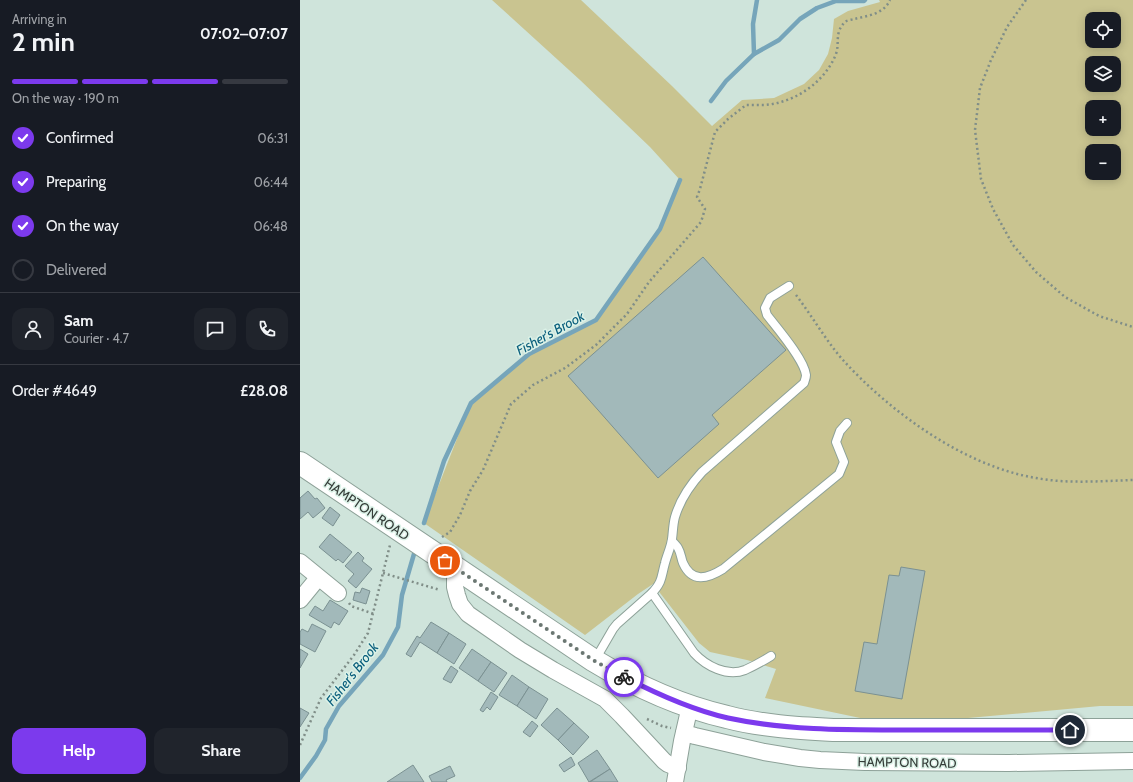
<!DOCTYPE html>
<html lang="en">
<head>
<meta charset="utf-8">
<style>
	:root { --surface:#171b24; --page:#20242c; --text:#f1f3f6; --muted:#9ea1a6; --line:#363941; --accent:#7c3aed }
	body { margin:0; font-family:Cabin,sans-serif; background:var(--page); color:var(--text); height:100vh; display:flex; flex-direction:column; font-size:15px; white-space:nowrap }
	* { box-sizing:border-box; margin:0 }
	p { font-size:13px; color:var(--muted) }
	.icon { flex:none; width:22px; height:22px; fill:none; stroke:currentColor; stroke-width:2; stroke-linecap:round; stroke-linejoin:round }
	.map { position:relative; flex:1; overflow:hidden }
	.side { display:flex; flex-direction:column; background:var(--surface); width:300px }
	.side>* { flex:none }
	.fabs { position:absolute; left:785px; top:12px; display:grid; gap:8px }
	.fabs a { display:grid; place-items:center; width:36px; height:36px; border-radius:8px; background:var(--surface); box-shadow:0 2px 10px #0003; font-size:20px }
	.pin { position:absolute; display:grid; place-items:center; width:34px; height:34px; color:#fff; margin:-17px; border:2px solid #fff; border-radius:50%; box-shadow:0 1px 4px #0007 }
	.courier { position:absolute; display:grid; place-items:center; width:40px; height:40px; margin:-20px; border:3px solid #7c3aed; border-radius:50%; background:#fff; color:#222; box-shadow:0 1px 5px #0007 }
	.summary em { font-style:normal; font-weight:700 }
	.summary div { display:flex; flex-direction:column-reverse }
	.summary { display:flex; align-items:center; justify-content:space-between; height:68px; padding:0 12px }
	h1 { font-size:26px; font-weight:700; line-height:30px }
	.bar { display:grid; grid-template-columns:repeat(4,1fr); gap:6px 4px; align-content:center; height:48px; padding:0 12px }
	.bar i { height:5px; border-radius:3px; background:var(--line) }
	.bar .active { background:var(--accent) }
	.bar p { grid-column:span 4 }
	.line { display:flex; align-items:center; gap:10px; padding:0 12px; border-top:1px solid var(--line) }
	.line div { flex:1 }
	.round { display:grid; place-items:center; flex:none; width:42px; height:42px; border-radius:12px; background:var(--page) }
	ol { padding:0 12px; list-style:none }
	li { display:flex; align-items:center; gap:12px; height:44px }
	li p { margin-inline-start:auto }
	li .icon { padding:4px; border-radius:50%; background:var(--accent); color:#fff; stroke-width:4 }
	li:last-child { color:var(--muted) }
	li i { width:22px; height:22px; border:2px solid var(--line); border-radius:50% }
	.cta { display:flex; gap:8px; margin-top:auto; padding:8px 12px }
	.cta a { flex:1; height:46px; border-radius:12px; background:var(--accent); color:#fff; font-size:16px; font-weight:700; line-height:46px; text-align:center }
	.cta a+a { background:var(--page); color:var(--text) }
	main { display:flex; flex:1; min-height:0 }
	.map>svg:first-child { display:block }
</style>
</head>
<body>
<main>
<section class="side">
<div class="summary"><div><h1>2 min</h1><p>Arriving in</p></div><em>07:02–07:07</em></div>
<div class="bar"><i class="active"></i><i class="active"></i><i class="active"></i><i></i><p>On the way · 190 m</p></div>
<ol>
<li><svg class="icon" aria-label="check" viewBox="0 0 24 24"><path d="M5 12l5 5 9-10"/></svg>Confirmed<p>06:31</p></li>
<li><svg class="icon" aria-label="check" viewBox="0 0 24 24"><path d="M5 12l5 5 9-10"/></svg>Preparing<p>06:44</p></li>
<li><svg class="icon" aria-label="check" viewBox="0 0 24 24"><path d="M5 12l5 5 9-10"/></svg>On the way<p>06:48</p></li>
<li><i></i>Delivered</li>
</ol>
<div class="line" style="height:72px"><a class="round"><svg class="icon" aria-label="person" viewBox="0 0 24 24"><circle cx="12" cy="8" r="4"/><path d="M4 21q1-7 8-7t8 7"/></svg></a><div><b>Sam</b><p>Courier · 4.7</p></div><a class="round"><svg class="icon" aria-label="chat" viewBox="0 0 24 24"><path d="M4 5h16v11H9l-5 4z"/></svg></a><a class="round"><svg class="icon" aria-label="phone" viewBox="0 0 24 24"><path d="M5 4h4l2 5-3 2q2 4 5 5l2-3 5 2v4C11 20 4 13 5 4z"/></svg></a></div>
<div class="line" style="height:52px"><div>Order #4649</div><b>£28.08</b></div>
<div class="cta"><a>Help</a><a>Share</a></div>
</section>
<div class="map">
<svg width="833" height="782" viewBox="0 0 833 782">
	<rect width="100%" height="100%" fill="#cfe4db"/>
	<!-- green -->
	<path fill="#c9c490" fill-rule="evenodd" d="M192,0H281L372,86L412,126L442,100L474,98L504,84L519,70L528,54L532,38L534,19L548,11L580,2L579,0H833V706H800L668,718L565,719L465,698L476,669L447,660L410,652L399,643L353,584L338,594L285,635L124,523L171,403L229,354L296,320L360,229L380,180L350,147L280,80ZM792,19H814V41H792ZM792,63H814V85H792ZM792,107H814V129H792ZM792,151H814V173H792Z"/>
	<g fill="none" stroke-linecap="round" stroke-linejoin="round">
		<!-- stream -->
		<g stroke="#76a5ba" stroke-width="4.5">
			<polyline points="454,54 479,40 500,19 517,8 536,1 564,1 565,0"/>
			<polyline points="411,101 426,81 454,54 453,24 457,0"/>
			<polyline points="124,523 144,461 171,403 229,354 296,320 360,229 380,180"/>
			<polyline points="0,778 16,756 25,740 26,729 39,706 83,655 98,627 102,595 114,554"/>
		</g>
	</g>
	<!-- building -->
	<g fill="#a2b9ba" stroke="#7b9192">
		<polygon points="403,257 486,350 412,415 419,424 358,478 268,376"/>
		<polygon points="8,491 15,499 17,498 25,508 13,518 8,512 0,519 0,498"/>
		<polygon points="30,507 40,515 33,526 22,518"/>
		<polygon points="30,534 52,552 43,563 38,559 36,561 19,547"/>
		<polygon points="58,552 64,558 62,561 72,569 56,588 48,581 54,574 45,566"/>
		<polygon points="601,567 625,571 602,699 555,691 564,642 577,644 589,575 599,576"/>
		<polygon points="62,588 70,591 66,604 53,600 55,592 60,593"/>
		<polygon points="30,600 48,611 39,625 34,622 31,628 9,615 15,606 23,611"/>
		<polygon points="131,622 149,633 137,653 120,642 111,657 106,654 117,636 120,638"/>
		<polygon points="12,624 26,631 15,652 0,644 0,632 2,629 8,632"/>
		<polygon points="149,633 166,644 154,664 137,653"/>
		<polygon points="0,649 8,654 0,668"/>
		<polygon points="172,649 191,662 178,681 159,668"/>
		<polygon points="191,662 207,673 194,692 178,681"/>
		<polygon points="151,666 158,671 151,683 143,679"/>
		<polygon points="212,675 229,687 217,706 199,695"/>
		<polygon points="229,687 248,699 236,719 217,706"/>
		<polygon points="191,692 198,697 190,710 187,707 183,712 180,710"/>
		<polygon points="0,708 9,713 0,727"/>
		<polygon points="257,708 274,723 258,740 241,725"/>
		<polygon points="232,721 238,726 230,737 223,732"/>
		<polygon points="274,723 289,737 273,755 258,740"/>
		<polygon points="297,750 310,769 289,782 278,763"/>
		<polygon points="271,757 275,765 264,772 259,765"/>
		<polygon points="113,765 124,782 87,782"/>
		<polygon points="150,766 155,776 146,780 147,782 132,782 129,776"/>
		<polygon points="310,769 318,782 290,782"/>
	</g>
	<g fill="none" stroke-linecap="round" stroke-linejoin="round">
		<defs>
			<g id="service">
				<path d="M372,541C374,543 377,546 378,548C381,553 381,558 383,563C392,583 407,579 423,569L539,474L544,462L536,442L540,431L547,423"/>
				<path d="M352,593C363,581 361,577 365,563C367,555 371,547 372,539C373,532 373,524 375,517C380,500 390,485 402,472L504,383C505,380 506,378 506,375C504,359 477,328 467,315L465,308L470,298L489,286"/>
				<path d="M295,660L313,629L317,624L352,593L394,653C406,666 427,677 445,670C454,666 463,661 471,656"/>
			</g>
			<g id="minor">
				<polyline points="0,562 38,593"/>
				<polyline points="155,568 155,587 157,595 160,604 168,614 220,650 253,670 305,699 322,716 364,761 368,764 378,768"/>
				<polyline points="0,600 18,578"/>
				<polyline points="384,733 395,736 464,752 500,758 520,760 565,762 709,763 833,761"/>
				<polyline points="375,782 382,741 390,706"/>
			</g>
			<path id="primary" d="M0,463L293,660C334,685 379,706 427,717C461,726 497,728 533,730H833"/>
		</defs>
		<!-- service casing -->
		<use href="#service" stroke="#8da198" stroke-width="10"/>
		<!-- minor casing -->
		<use href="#minor" stroke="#8da198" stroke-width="18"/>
		<!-- primary casing -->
		<use href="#primary" stroke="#8da198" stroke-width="24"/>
		<!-- path -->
		<g stroke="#808e88" stroke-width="2.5" stroke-dasharray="2 3" stroke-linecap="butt">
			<polyline points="726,0 707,27 691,60 680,88 675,130 681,179 693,209 713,245 736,272 765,297 799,316 833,327"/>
			<path d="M496,295C512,316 525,339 542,359C590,412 664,466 736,478C768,484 801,481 833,480"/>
			<path d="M142,537L150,532L160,515L170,491L183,470L211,404L233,385L265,368L296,345L327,314L349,282L401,222L405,209L397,197L400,189L415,132L428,119L446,105C452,105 458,105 464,105C495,103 525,82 536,54C540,42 534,33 545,22C547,20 551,20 554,19C567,16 584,14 590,0"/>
			<polyline points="83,573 140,590"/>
			<polyline points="49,603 51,606 74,614"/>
			<polyline points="347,719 362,726 371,728"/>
			<polyline points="0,745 21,698 54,655 68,633 90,545"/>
		</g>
		<!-- service -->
		<use href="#service" stroke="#fff" stroke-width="8"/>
		<!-- minor -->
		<use href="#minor" stroke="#fff" stroke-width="16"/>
		<!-- primary -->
		<use href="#primary" stroke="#fff" stroke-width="22"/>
	</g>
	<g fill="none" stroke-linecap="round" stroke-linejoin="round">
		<!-- done -->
		<polyline stroke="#6b7772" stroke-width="4" stroke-dasharray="0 7.2" points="145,561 293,660 324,677"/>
		<!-- route -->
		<path stroke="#7c3aed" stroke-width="5" d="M324,677C357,694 392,710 428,718C489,731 550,730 612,730C665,730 717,730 770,730"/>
	</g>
	<g text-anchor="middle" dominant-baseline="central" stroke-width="3" stroke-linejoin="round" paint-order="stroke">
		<!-- street labels -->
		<g font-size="13" fill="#353d39" stroke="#dcf2e8">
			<text transform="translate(67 509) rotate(34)">HAMPTON ROAD</text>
			<text transform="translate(607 762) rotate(1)">HAMPTON ROAD</text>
		</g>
		<!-- water labels -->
		<g font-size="14" font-style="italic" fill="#095e7c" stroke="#dcf2e8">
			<text transform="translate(250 333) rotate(-29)">Fisher's Brook</text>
			<text transform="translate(52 674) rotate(-52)">Fisher's Brook</text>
		</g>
	</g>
</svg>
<div class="fabs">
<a><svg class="icon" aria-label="locate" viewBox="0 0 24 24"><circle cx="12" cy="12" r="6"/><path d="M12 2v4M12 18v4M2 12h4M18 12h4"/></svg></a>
<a><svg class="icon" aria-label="layers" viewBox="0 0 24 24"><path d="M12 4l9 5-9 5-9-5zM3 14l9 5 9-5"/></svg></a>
<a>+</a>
<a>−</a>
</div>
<div class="pin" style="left:145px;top:561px;background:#ea580c"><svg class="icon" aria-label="bag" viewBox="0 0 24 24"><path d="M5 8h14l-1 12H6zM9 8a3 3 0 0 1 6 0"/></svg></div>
<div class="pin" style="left:770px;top:730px;background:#1f2937"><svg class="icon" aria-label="home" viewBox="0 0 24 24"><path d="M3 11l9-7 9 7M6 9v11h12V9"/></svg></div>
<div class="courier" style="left:324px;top:677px"><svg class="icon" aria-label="bike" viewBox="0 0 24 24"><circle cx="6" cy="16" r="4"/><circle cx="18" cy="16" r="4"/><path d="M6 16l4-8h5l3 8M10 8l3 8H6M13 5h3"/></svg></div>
</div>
</main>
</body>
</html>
